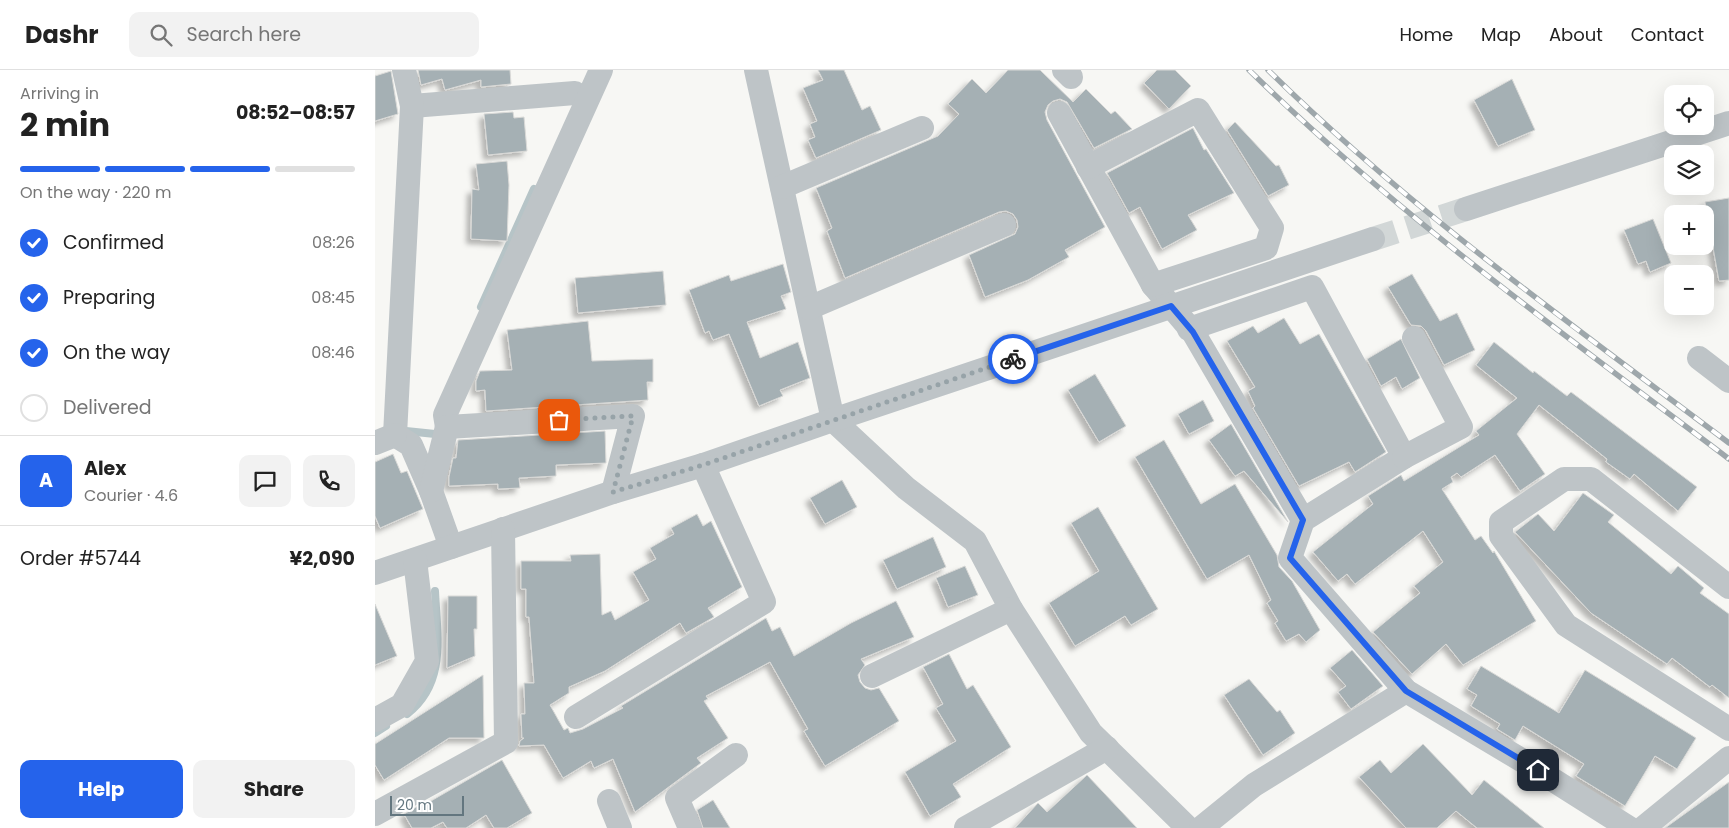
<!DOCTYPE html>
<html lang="en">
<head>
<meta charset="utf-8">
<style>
	:root { --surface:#fff; --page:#f2f2f2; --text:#222; --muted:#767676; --line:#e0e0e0; --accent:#2563eb }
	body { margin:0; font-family:Poppins,sans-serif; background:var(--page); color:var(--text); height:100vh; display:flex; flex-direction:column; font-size:19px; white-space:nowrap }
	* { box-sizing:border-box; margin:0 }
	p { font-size:16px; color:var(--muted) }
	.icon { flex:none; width:28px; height:28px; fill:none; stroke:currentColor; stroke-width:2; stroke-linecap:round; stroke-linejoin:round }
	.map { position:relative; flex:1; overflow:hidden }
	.details { display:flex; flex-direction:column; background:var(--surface); width:375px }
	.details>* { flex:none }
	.buttons { position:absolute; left:1289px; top:15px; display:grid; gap:10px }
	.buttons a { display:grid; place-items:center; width:50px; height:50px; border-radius:10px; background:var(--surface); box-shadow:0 5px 20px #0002; font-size:25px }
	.scale { position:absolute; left:15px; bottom:12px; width:74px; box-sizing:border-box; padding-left:5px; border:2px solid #63767f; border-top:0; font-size:14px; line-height:18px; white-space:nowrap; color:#63767f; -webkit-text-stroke:4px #fff; paint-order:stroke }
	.pin { position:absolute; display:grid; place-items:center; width:42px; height:42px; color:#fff; margin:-21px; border-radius:10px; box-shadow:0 2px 8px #0006 }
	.courier { position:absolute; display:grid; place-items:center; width:50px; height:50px; margin:-25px; border:4px solid #2563eb; border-radius:50%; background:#fff; color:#222; box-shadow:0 1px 6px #0007 }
	.headline em { font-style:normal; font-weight:700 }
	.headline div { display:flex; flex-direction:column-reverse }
	.headline { display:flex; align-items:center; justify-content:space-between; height:85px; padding:0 20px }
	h1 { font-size:32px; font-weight:700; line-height:38px }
	.bar { display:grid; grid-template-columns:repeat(4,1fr); gap:8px 5px; align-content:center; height:60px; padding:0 20px }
	.bar i { height:6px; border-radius:4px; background:var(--line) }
	.bar .on { background:var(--accent) }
	.bar p { grid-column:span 4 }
	.line { display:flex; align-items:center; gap:12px; padding:0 20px; border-top:1px solid var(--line) }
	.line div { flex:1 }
	.round { display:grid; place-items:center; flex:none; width:52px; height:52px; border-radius:10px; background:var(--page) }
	ol { padding:0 20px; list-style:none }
	li { display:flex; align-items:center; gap:15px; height:55px }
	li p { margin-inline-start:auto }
	li .icon { padding:5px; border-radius:50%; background:var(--accent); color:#fff; stroke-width:4 }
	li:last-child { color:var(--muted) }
	li i { width:28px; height:28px; border:2px solid var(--line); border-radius:50% }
	.cta { display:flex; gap:10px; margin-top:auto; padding:10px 20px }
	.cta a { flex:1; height:58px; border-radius:10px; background:var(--accent); color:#fff; font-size:20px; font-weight:700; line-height:58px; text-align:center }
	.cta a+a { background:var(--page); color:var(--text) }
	header { display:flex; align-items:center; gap:30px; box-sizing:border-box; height:70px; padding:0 25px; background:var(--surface); border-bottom:1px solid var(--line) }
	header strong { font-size:24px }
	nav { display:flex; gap:28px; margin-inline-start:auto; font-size:18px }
	.search { width:350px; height:45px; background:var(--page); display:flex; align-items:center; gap:12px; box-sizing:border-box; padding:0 18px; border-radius:10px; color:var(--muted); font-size:19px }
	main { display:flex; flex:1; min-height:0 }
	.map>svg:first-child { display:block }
</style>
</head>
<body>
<header>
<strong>Dashr</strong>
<div class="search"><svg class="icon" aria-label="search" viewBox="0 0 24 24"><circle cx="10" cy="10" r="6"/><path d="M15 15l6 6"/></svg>Search here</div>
<nav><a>Home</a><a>Map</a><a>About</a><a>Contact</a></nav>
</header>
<main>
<section class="details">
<div class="headline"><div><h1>2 min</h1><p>Arriving in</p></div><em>08:52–08:57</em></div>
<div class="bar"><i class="on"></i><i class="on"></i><i class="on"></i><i></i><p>On the way · 220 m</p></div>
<ol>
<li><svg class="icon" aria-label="check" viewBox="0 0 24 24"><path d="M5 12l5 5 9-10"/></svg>Confirmed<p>08:26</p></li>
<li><svg class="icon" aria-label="check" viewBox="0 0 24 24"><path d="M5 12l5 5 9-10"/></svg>Preparing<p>08:45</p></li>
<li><svg class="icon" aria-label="check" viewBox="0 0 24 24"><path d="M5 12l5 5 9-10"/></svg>On the way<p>08:46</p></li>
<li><i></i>Delivered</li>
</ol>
<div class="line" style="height:90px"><b class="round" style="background:var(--accent);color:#fff">A</b><div><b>Alex</b><p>Courier · 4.6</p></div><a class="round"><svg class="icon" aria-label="chat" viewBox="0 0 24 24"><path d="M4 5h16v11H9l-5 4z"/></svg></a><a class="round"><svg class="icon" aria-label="phone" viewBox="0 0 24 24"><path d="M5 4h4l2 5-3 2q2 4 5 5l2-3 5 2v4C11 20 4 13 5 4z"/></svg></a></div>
<div class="line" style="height:65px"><div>Order #5744</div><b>¥2,090</b></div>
<div class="cta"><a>Help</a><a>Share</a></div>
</section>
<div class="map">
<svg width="1354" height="758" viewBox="0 0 1354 758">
	<defs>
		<filter id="shadow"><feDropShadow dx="-4.5" dy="4.5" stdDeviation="2.5" flood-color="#0004"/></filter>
	</defs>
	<rect width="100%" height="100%" fill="#f7f7f4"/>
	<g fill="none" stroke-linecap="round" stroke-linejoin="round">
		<!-- stream -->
		<g stroke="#b6c4c7" stroke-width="8">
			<polyline points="106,237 159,119"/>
			<polyline points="31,361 60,364"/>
			<path d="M32,644C72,613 62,566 60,521"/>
			<polyline points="0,663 11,656"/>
		</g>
	</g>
	<!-- building -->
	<g fill="#a5b0b4" stroke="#d9d9d7" filter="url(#shadow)">
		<polygon points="43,0 135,0 136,14 106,17 106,10 70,20 67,9 46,15"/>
		<polygon points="443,0 469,0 487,40 495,36 506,60 441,88 433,70 440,67 435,54 442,51 428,18 448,10"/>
		<polygon points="633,0 665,0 698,32 711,19 736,44 740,41 757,59 719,78 692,32 685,29 678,31 673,35 670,42 672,50 730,157 690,180 694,187 653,210 610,227 594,185 640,164 643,157 642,150 638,144 631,141 624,142 470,208 452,161 457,158 441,118 563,66 584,44 573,34 597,9 611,23"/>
		<polygon points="782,0 800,0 816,16 794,39 769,13"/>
		<polygon points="16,1 23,44 0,51 0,6"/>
		<polygon points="1137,9 1160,60 1123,76 1099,30"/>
		<polygon points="138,42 139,48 149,47 152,81 113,85 109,44"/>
		<polygon points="860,52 901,96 904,95 914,115 893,126 852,60"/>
		<polygon points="818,58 829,80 831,79 859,123 813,145 822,160 787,179 765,137 754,143 732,103"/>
		<polygon points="132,91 134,115 132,171 96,169 97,119 104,120 101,94"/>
		<polygon points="1354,128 1354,210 1344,211 1330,132"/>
		<polygon points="1278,149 1296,193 1275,202 1271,191 1263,194 1249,160"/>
		<polygon points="408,194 416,222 406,226 411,239 372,252 385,288 423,272 435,308 405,320 408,326 384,336 354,264 338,270 334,261 330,263 314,220 354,205 356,211"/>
		<polygon points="288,201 291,235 203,243 200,208"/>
		<polygon points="1037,204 1065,251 1082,243 1100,280 1069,295 1051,261 1046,256 1036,255 1013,217"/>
		<polygon points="909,248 925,274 944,264 1011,382 980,402 974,392 924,416 878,338 880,336 873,321 880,317 852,271 878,256 883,263"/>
		<polygon points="213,251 217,291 278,289 278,312 272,312 273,330 111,341 110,320 101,321 101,311 105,301 137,300 132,260"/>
		<polygon points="1026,269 1045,308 1027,319 1021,307 1006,316 992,289"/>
		<polygon points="1119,272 1158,303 1159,301 1192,326 1196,322 1322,417 1303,441 1259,404 1255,409 1231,392 1232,389 1164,335 1142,364 1170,404 1145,421 1120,385 1086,407 1082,403 1076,407 1078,412 1067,419 1100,470 1106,466 1118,483 1119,481 1161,551 1088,595 1071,574 1037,604 998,562 1045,523 1039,516 1068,492 1048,461 980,514 972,504 963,511 938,482 998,434 993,426 1026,405 1029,411 1104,365 1101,361 1142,328 1101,295"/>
		<polygon points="720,304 751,356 724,372 693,320"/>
		<polygon points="828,330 839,351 814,364 803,344"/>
		<polygon points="856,354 913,452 869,401 860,406 834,370"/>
		<polygon points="230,361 231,393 181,395 181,406 144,408 145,418 123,419 123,414 74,416 74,407 78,388 81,388 83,370"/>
		<polygon points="789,370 826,434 860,414 902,485 904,497 917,511 945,560 931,572 924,564 911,571 900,553 903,551 892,533 896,530 874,485 832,509 760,387"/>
		<polygon points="18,384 26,403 32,401 48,439 5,458 0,446 0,392"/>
		<polygon points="467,410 482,437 450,454 435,428"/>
		<polygon points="1208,423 1239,445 1233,452 1296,504 1303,496 1329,518 1325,523 1354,544 1354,628 1337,615 1335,617 1297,588 1292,594 1216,543 1140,462 1163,444 1179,461"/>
		<polygon points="723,437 783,539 756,555 750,546 700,576 674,533 724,501 696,453"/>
		<polygon points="322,444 328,456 336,451 367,517 333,538 339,547 311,563 305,553 230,601 194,617 194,623 175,635 189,660 193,658 195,663 208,659 248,638 246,636 391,548 397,561 405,557 419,586 476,553 521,531 539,567 486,589 490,595 483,605 485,612 490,618 496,620 504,618 524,651 450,696 429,661 433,659 395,592 331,626 333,629 329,631 353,668 322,688 326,693 260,742 238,689 219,698 216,691 188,708 169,675 144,676 145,671 149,668 147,668 146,644 150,644 149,613 159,613 154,547 151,547 151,519 146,519 146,491 196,491 195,485 225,484 227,545 236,541 240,550 274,530 258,502 281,489 275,478 299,464 296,458"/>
		<polygon points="558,467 571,497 522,519 508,490"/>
		<polygon points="590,496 603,525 573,537 561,508"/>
		<polygon points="73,526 102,526 102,559 99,559 100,586 72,598"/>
		<polygon points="0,534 22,586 0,595"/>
		<polygon points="977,580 1008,616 976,639 963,622 971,616 955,598"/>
		<polygon points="574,584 592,619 598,615 636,677 578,714 586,727 555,746 530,702 581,671 561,638 568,634 548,597"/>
		<polygon points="1106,596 1184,643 1210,600 1321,668 1302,699 1280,686 1250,736 1201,706 1209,694 1148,656 1140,670 1122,659 1125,654 1096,636 1102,625 1092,619"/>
		<polygon points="108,605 109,668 74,668 9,710 0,695 0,674"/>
		<polygon points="874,609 902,642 905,640 920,663 888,685 849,625"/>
		<polygon points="1048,674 1097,725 1109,710 1169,758 1102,758 1081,741 1062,758 1031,758 984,707 1005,690 1016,703"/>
		<polygon points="127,690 157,743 132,758 119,758 111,745 91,758 72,758 68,752 56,758 37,758 29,744 48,733 49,735"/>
		<polygon points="712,705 762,758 640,758 663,733 672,742"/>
		<polygon points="1354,712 1354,758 1290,758"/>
		<polygon points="338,730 355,758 328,758 322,740"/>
	</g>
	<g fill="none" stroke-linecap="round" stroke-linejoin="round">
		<!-- minor-tunnel -->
		<polyline stroke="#d2d7d7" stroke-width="24" stroke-dasharray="24 12" stroke-linecap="butt" points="998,169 1091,139"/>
		<!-- minor -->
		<g stroke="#bec4c7" stroke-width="24">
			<polyline points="381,0 458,350 531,418 600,471 636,539 716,663 813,758"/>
			<polyline points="689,0 696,7"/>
			<polyline points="37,36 200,23"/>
			<polyline points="684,43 778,215 818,262 928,450"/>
			<polyline points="713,97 823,40 897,158 891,178 778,215"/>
			<polyline points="407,117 547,58"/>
			<polyline points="1091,139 1354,53"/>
			<polyline points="434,238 629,155"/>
			<polyline points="814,259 937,217 1029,387 928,450 915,488 1031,621 1148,691 1254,758"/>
			<polyline points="1324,288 1354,311"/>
			<polyline points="72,357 70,345 226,0"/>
			<polyline points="20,365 37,36 29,0"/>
			<polyline points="20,365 36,375 56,421 76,477"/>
			<polyline points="0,373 20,365"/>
			<polyline points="1029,387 1086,357 1039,268"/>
			<polyline points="56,421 72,357 258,346 238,422"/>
			<polyline points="0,503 238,422 328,395 458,350 998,169"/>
			<polyline points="1354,517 1216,409 1189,409 1126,452 1126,466 1191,555 1354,659"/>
			<polyline points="497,606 636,539"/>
			<polyline points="201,647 389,532 328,395"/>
			<polyline points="0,650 27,635 52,591 40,490"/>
			<polyline points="234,731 245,758"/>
			<polyline points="0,744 131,672 128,459"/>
			<polyline points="315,758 302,728 361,685"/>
			<polyline points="591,758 732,678"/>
			<polyline points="826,758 879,715 1031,621"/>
			<polyline points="1268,758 1354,688"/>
		</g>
		<defs>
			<g id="rail">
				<path d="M874,0C1021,144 1190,265 1354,389"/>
				<path d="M893,0C1034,139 1196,254 1354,373"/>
			</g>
		</defs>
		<!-- rail casing -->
		<use href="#rail" stroke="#9ea7ab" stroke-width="5.5"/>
		<!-- rail -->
		<use href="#rail" stroke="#fff" stroke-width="4" stroke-dasharray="11" stroke-linecap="butt"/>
	</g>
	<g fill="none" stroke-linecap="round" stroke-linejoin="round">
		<!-- done -->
		<polyline stroke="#97a3a8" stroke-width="5" stroke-dasharray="0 9" points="184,350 258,346 238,422 328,395 638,289"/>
		<!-- route -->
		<polyline stroke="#2563eb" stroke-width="6" points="638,289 796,236 818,262 928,450 915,488 1031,621 1163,700"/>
	</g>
</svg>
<div class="buttons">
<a><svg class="icon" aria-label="locate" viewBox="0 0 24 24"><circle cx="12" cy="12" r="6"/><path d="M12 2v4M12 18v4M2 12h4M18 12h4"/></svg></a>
<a><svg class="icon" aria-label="layers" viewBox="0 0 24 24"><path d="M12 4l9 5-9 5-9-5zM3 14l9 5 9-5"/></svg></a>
<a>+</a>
<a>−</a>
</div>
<div class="scale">20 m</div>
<div class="pin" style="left:184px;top:350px;background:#ea580c"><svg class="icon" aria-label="bag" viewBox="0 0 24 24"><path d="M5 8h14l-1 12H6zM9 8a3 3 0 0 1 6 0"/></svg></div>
<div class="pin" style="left:1163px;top:700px;background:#1f2937"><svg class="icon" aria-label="home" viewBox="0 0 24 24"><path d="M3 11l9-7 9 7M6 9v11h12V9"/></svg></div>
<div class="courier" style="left:638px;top:289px"><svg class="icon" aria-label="bike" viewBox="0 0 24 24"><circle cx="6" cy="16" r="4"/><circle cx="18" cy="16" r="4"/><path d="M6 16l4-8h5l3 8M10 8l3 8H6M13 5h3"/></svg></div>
</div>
</main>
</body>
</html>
